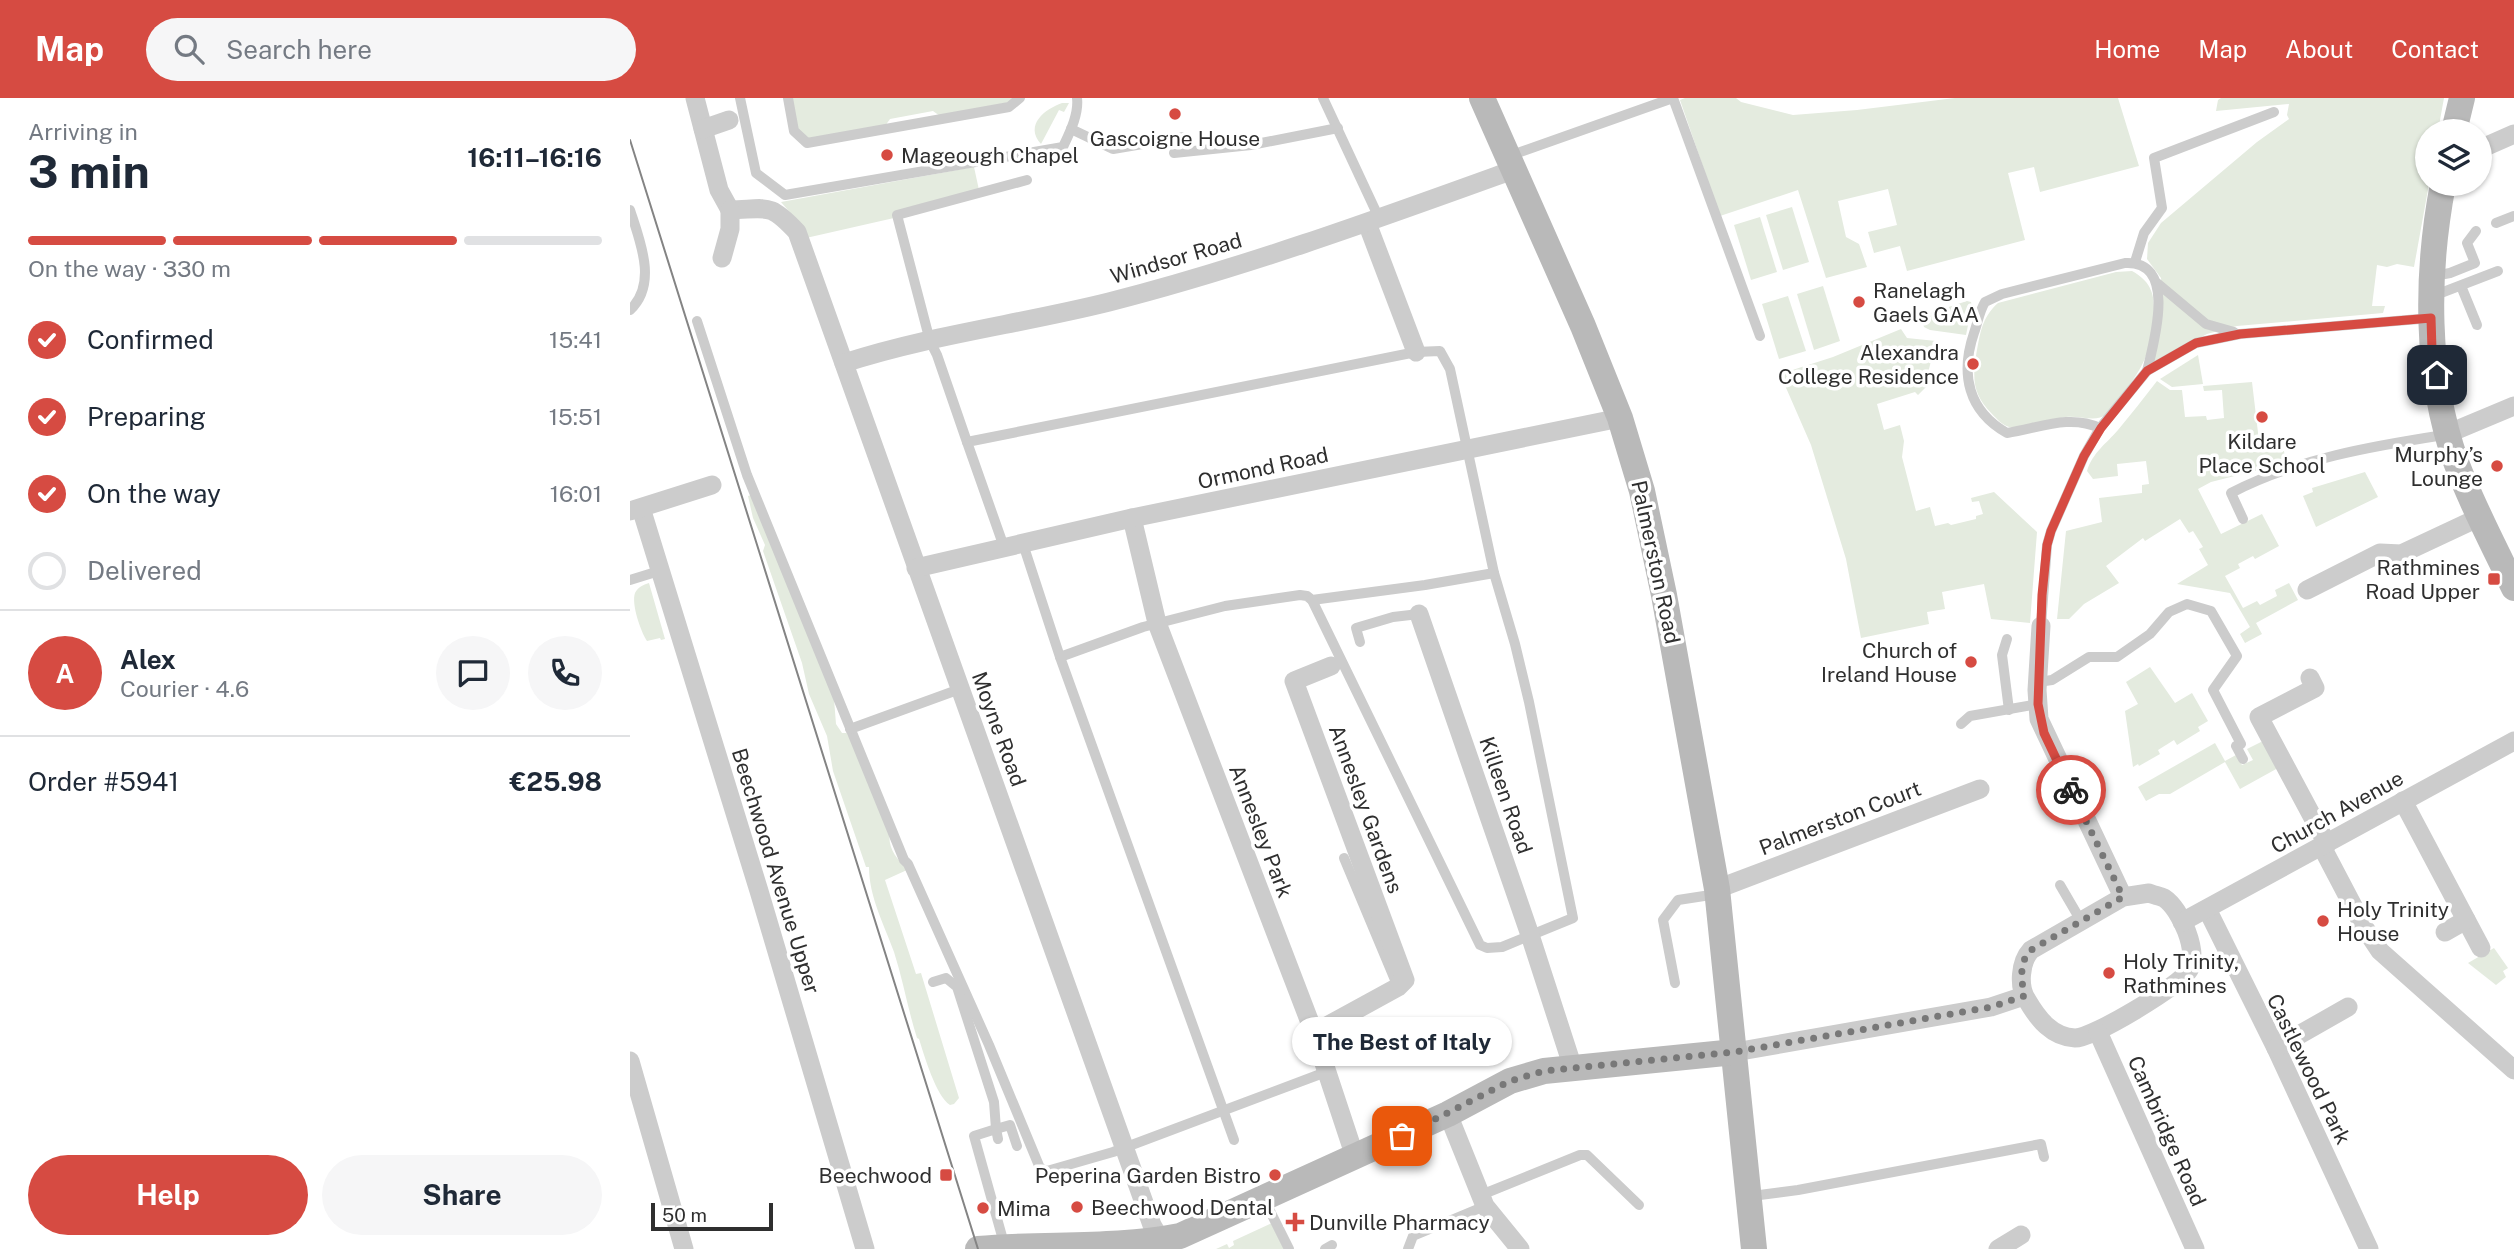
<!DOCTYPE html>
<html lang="en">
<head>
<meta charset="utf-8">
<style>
	:root { --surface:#fff; --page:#f6f6f7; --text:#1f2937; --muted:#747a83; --line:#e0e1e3; --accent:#d64b42 }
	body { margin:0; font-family:"Public Sans",sans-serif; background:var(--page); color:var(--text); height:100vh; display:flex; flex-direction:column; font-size:26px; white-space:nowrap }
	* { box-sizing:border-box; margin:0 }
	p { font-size:23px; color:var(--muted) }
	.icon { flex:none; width:38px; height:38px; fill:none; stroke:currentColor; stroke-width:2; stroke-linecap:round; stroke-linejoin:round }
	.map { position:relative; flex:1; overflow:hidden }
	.drawer { display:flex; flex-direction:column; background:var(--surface); width:630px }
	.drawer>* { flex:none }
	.fabs { position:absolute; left:1785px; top:21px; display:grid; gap:14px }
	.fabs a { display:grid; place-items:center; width:77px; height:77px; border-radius:50%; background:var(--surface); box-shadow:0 2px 5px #0004; font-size:35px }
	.scale { position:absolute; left:21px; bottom:18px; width:122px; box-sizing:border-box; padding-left:7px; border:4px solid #2f2f2f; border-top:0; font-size:19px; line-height:24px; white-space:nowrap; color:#2f2f2f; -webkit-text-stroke:5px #fff; paint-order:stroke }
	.pin { position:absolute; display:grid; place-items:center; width:60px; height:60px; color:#fff; margin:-30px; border-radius:14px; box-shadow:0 4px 10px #0006 }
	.courier { position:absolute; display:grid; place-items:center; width:70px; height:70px; margin:-35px; border:5px solid #d64b42; border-radius:50%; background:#fff; color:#222; box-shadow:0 2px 9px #0007 }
	.bubble { position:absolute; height:49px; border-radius:24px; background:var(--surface); box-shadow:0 2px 5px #0004; font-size:23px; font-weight:700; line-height:49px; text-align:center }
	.overview em { font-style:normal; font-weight:700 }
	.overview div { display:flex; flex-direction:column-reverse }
	.overview { display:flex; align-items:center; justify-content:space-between; height:119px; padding:0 28px }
	h1 { font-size:46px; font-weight:700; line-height:52px }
	.bar { display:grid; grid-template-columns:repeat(4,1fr); gap:10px 7px; align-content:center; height:84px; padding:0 28px }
	.bar i { height:9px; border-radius:5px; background:var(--line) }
	.bar .selected { background:var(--accent) }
	.bar p { grid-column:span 4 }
	.line { display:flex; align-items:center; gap:18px; padding:0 28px; border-top:2px solid var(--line) }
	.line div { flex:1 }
	.round { display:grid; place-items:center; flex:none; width:74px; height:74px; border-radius:37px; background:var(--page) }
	ol { padding:0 28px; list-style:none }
	li { display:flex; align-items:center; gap:21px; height:77px }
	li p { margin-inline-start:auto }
	li .icon { padding:7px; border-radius:50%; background:var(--accent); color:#fff; stroke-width:4 }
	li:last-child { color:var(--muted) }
	li i { width:38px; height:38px; border:4px solid var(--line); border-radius:50% }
	.primary-button { display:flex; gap:14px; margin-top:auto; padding:14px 28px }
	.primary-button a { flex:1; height:80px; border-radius:42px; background:var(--accent); color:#fff; font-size:28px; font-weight:700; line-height:80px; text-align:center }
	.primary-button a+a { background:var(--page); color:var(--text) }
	header { display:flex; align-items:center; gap:42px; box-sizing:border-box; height:98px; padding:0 35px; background:var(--accent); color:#fff }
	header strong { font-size:33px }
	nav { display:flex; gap:38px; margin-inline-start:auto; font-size:24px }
	.search { width:490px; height:63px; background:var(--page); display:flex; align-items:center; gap:18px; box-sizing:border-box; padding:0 24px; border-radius:38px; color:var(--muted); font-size:26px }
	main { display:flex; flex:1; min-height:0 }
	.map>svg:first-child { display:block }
</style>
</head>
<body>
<header>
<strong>Map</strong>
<div class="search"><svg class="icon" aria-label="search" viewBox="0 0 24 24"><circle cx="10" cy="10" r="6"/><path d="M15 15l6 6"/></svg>Search here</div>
<nav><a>Home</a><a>Map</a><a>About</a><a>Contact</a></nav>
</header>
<main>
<section class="drawer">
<div class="overview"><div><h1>3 min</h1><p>Arriving in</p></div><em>16:11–16:16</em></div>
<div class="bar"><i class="selected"></i><i class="selected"></i><i class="selected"></i><i></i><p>On the way · 330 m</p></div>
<ol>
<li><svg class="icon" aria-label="check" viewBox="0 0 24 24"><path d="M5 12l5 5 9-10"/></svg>Confirmed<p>15:41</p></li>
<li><svg class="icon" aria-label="check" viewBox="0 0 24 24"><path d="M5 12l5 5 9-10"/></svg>Preparing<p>15:51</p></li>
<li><svg class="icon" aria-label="check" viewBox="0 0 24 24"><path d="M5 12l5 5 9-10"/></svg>On the way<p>16:01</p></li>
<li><i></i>Delivered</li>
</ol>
<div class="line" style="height:126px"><b class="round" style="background:var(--accent);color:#fff">A</b><div><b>Alex</b><p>Courier · 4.6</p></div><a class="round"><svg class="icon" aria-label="chat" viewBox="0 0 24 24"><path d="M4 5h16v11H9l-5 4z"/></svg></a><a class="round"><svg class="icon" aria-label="phone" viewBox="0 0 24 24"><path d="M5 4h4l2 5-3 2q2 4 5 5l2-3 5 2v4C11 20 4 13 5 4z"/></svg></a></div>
<div class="line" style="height:91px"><div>Order #5941</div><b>€25.98</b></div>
<div class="primary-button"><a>Help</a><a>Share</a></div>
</section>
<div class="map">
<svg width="1884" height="1151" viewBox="0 0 1884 1151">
	<rect width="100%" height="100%" fill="#fff"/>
	<!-- green -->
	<g fill="#e4ebdf">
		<polygon points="162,0 383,0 380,4 310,18 303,13 260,21 255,28 180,42 167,31"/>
		<polygon points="1055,0 1106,0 1111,4 1163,17 1227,12 1325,0 1488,0 1509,68 1410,94 1404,69 1378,75 1395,142 1277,173 1270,148 1244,155 1238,134 1267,127 1258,91 1208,103 1216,139 1229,146 1237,169 1196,180 1168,92 1090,118 1050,2"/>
		<polygon points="1591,0 1814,0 1808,33 1797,33 1799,86 1784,169 1767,166 1757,169 1747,167 1742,208 1755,208 1753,215 1607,228 1577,236 1522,265 1533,205 1531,180 1517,161 1518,145 1531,125 1627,44 1659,21 1657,17 1659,6 1586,13 1588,2"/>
		<path d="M432,5H439L434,14L429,12L411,46C394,27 415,11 432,5Z"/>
		<polygon points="344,69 349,92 264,120 176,140 169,125 151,104"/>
		<polygon points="1162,109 1179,164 1153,172 1136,117"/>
		<polygon points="1130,119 1147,174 1121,182 1104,127"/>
		<path d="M1502,173C1528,187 1525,207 1522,233C1519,260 1507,278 1490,299C1487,304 1482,312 1477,316C1466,325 1449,317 1436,319C1419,322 1396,334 1379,329C1372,327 1367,321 1362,316C1344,297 1342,284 1346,258C1350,237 1351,220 1368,205L1486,174Z"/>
		<polygon points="1193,188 1210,243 1184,252 1167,196"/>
		<polygon points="1158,198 1176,253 1149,261 1132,206"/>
		<polygon points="1337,203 1341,204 1342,208 1336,237 1300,232 1294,229 1292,223 1297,216"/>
		<polygon points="1271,231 1277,240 1306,243 1296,283 1300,285 1288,297 1285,294 1247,306 1254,332 1270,327 1274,343 1272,359 1286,413 1300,409 1305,428 1318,425 1321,427 1346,421 1346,418 1353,416 1349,403 1342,404 1341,400 1364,394 1407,434 1400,525 1361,521 1354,486 1312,494 1315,511 1297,514 1299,526 1231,540 1216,461 1181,347 1150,276 1203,259"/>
		<polygon points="1568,257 1573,286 1542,289 1530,281"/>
		<path d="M1527,283L1540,292H1552L1555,319L1576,318L1577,322L1594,320L1592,292L1574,293L1573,288L1622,284L1629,343L1620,344L1621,354L1654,353L1656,365L1581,384L1568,391L1591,436L1632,416L1649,448L1625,461L1623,458L1608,466L1610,470L1595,478L1613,510L1627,503L1630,507L1647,498L1645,492L1659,485L1668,502L1626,525L1632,536L1615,545L1610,536L1620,529L1600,495L1547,486L1578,467L1569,451L1573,449L1563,433L1559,435L1550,421L1515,443L1513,440L1476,468L1489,485L1454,506L1439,521H1427L1436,433L1472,424L1469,400L1512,395V387L1519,386L1516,363L1487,366L1488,378L1463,381L1457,373C1463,354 1476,346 1488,332C1501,316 1514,300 1527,283Z"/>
		<polygon points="1735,374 1748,399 1686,429 1673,398 1683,394 1682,390"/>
		<path d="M121,397L204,601L206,626L212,635H219L260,734C257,748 266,763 278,769L277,772L255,782L286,876L291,875L329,1000L324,1006L320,1007C306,998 294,957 289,941L287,940C278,912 273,882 264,854C254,826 239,799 239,769H236L203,673L197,638L179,596L172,565L133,453L135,447L123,420L118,398Z"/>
		<path d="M19,485L35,541L31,542L30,540L17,543C11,534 1,506 5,495C8,489 13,487 19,485Z"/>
		<polygon points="1520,569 1545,605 1562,595 1578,623 1568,629 1570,633 1547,647 1544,642 1528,652 1530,656 1509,668 1508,666 1503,669 1495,613 1508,606 1496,584"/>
		<polygon points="1633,643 1648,670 1610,691 1595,664 1540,696 1529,696 1516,703 1508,689 1585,645 1595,663 1606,657 1612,667 1623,662 1617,651"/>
		<polygon points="1864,850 1878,870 1873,873 1876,879 1866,887 1838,865"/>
		<polygon points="642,1125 655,1151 586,1151 597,1146 599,1150 604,1147 603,1143"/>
	</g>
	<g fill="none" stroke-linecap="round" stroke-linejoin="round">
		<!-- lane -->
		<g stroke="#ccc" stroke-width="10">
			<path d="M110,0L126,75L155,97L433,49C440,34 449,16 447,0"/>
			<polyline points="158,0 164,33 177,45 379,9 390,0"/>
			<polyline points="693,0 749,120"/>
			<polyline points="1043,0 1130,238"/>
			<polyline points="441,31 483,51 554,39"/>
			<polyline points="544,55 621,47 708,30"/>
			<polyline points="879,58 1043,0"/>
			<path d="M0,112C10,143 28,186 0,212"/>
			<polyline points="1866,125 1884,118"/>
			<polyline points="1505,164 1514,135 1532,110 1524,60 1644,14"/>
			<polyline points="1804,178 1820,175 1845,165 1837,145 1846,133"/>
			<polyline points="1527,185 1576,226 1604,234"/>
			<polyline points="1831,188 1847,227"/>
			<polyline points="1803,198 1868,173"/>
			<polyline points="67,223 117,377 274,762 278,766 359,947 410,1070 417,1073 483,1054 696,974"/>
			<path d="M1470,330C1439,316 1410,330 1377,335C1338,313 1330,276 1344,235C1348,224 1349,214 1355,204L1372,196L1495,165C1548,162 1524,244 1517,273"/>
			<polyline points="337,344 307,257 300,243 267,117 397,82"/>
			<path d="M1613,421L1601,395C1666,361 1743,348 1814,337"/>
			<polyline points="393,446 430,559 513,529 595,508 670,497 677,498 682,502 795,487 864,475"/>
			<polyline points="374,449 337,344 786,254 810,253 820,271 864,475 885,546 899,604 943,820 872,849 857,850 850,847 682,502"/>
			<polyline points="0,482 29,473"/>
			<polyline points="1411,528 1417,447 1421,433 1454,358 1470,330 1517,273 1566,245 1610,236 1801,220"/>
			<polyline points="1377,541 1372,557 1379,612"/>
			<polyline points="730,544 726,530 763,519 789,516"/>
			<polyline points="430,559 604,1042"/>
			<polyline points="1408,584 1422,582 1459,559 1487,559 1520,536 1539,514 1557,506 1581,513 1607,558 1583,592 1611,646 1606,648 1613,661"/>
			<polyline points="1331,626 1340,618 1408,606"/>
			<polyline points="220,631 330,591"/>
			<polyline points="714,760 768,889"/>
			<polyline points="1430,787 1451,823"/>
			<polyline points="303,884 316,880 327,889 364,1004 366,1031 344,1038 375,1149"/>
			<polyline points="1045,885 1033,822 1048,802 1087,796"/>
			<polyline points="368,1041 366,1031 380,1027 387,1048"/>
			<polyline points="851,1097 950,1057 957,1057 1009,1107"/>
			<polyline points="1122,1098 1168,1092 1411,1046 1414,1059"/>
			<polyline points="634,1101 659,1151"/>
			<polyline points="695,1151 702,1147"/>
			<polyline points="778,1151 783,1138 855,1108"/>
		</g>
		<!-- street -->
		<g stroke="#ccc" stroke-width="19">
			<path d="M65,0L89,92L100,112C138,111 139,104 167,134L522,1127L536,1151"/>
			<polyline points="73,31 99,22"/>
			<polyline points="1850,51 1884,36"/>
			<polyline points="737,125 786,254"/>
			<polyline points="92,160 100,131 100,112"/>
			<path d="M214,265C300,237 391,226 479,204C616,169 750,120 883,72"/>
			<polyline points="1817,336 1884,308"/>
			<polyline points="11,410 129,793 235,1151"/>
			<polyline points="0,413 82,387"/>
			<polyline points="502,420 527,525 684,935 725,1059"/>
			<polyline points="286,470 502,420 990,320"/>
			<polyline points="1677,492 1750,455 1771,456 1850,419"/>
			<polyline points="789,516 900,837 943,970"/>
			<polyline points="1411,528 1407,592 1409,621 1493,799"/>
			<polyline points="1680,580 1685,590 1629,619 1697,746"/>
			<polyline points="1773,703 1851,850"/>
			<polyline points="1692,749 1734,829 1750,853 1884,972"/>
			<polyline points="1087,791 1350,691"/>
			<path d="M1519,795C1523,797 1530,798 1534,800C1551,811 1569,854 1559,872C1550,888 1463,940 1445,940C1422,939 1408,921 1397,902C1388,889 1390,864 1401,852L1493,799Z"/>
			<polyline points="1577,811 1646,950 1739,1151"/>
			<polyline points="1552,824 1884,643"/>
			<polyline points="1815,834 1836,822"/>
			<polyline points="1468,934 1565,1151"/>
			<polyline points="684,935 768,889 775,882 664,583 701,568"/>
			<polyline points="1646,950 1718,909"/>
			<polyline points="1105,954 1361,909 1394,898"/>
			<polyline points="0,963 54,1151"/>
			<polyline points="818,1016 855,1108 890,1151"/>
			<polyline points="1368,1151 1391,1137"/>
		</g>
		<!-- secondary -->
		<g stroke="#b9b9b9" stroke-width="26">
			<polyline points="852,0 953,228 990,320 1012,393 1034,497 1087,791 1124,1151"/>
			<polyline points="1824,33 1832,0"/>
			<path d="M1813,86C1796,175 1795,277 1826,364C1842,407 1864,448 1884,490"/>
			<path d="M348,1151C415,1145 484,1151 550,1138L818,1016L880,983L914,973L1105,954"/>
		</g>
		<!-- tram -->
		<polyline stroke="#848484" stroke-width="2" points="0,42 348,1151"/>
	</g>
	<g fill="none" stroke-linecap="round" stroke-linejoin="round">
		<!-- done -->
		<path stroke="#787878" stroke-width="7" stroke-dasharray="0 12.6" d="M772,1038L880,983L914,973L1105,954L1361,909L1394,898C1392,882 1388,865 1401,852L1493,799L1441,692"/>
		<!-- route -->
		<polyline stroke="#d64b42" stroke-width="9" points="1441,692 1414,635 1408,606 1412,497 1417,447 1421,433 1454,358 1471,330 1517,273 1566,245 1610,236 1801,220 1802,252 1807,277"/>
	</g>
	<!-- markers -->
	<g fill="#d64b42" stroke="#fff" stroke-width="2.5">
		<circle cx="545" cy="16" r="7"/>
		<circle cx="257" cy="57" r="7"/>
		<circle cx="1229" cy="204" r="7"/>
		<circle cx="1343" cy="266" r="7"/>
		<circle cx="1632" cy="319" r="7"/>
		<circle cx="1867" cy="368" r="7"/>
		<rect x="1857" y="474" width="14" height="14" rx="3.5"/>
		<circle cx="1341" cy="564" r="7"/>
		<circle cx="1693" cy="823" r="7"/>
		<circle cx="1479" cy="875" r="7"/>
		<rect x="309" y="1070" width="14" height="14" rx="3.5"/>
		<circle cx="645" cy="1077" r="7"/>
		<circle cx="447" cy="1109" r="7"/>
		<circle cx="353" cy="1110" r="7"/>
		<path d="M661.5 1113.5h7v7h7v7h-7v7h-7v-7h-7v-7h7z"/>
	</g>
	<g text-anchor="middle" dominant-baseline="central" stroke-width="7" stroke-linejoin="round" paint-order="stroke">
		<!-- poi labels -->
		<g font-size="21" fill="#2f2f2f" stroke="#fff" text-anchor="start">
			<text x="545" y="40" text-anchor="middle">Gascoigne House</text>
			<text x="271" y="57">Mageough Chapel</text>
			<text x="1243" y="192">Ranelagh<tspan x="1243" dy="24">Gaels GAA</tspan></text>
			<text x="1329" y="254" text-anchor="end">Alexandra<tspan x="1329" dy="24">College Residence</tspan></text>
			<text x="1632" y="343" text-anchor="middle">Kildare<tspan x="1632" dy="24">Place School</tspan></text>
			<text x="1853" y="356" text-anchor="end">Murphy’s<tspan x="1853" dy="24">Lounge</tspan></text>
			<text x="1850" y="469" text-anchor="end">Rathmines<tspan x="1850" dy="24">Road Upper</tspan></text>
			<text x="1327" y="552" text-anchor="end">Church of<tspan x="1327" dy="24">Ireland House</tspan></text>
			<text x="1707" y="811">Holy Trinity<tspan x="1707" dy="24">House</tspan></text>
			<text x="1493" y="863">Holy Trinity,<tspan x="1493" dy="24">Rathmines</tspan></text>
			<text x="302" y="1077" text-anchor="end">Beechwood</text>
			<text x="631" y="1077" text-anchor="end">Peperina Garden Bistro</text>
			<text x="461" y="1109">Beechwood Dental</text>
			<text x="367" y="1110">Mima</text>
			<text x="679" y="1124">Dunville Pharmacy</text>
		</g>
		<!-- street labels -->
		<g font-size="21" fill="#2f2f2f" stroke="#fff">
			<text transform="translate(546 160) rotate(-16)">Windsor Road</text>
			<text transform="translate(633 370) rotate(-12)">Ormond Road</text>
			<text transform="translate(1026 464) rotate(78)">Palmerston Road</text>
			<text transform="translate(369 631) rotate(70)">Moyne Road</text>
			<text transform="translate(876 697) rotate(71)">Killeen Road</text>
			<text transform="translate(736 711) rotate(70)">Annesley Gardens</text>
			<text transform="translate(1707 714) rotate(-29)">Church Avenue</text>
			<text transform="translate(1210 720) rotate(-21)">Palmerston Court</text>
			<text transform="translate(631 733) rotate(69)">Annesley Park</text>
			<text transform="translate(146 773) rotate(73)">Beechwood Avenue Upper</text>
			<text transform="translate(1679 971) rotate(64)">Castlewood Park</text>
			<text transform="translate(1537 1033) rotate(66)">Cambridge Road</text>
		</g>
	</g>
</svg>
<div class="fabs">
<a><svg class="icon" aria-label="layers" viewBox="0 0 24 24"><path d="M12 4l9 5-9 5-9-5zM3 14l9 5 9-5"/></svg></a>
</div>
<div class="scale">50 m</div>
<div class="pin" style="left:772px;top:1038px;background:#ea580c"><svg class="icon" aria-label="bag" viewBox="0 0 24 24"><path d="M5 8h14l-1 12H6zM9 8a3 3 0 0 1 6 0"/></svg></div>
<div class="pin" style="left:1807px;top:277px;background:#1f2937"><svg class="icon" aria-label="home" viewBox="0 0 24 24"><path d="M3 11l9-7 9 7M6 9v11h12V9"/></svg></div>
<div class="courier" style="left:1441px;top:692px"><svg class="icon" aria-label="bike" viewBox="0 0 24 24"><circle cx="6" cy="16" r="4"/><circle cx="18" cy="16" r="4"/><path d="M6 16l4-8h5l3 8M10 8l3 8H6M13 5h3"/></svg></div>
<div class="bubble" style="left:662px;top:919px;width:220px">The Best of Italy</div>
</div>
</main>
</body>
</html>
